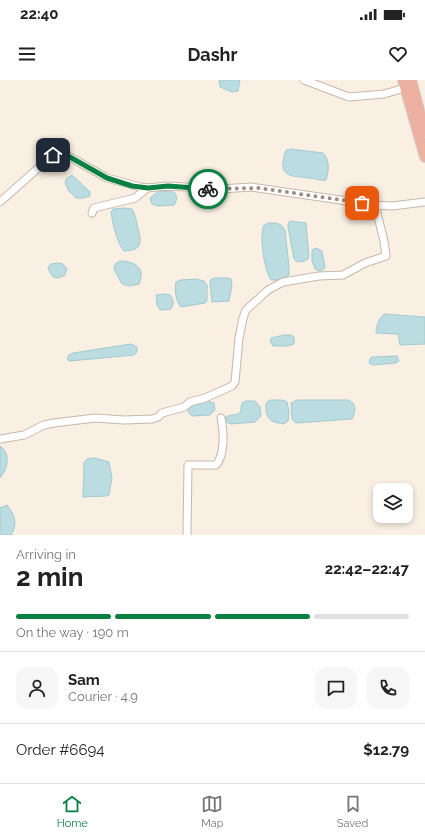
<!DOCTYPE html>
<html lang="en">
<head>
<meta charset="utf-8">
<style>
	:root { --surface:#fff; --page:#f6f6f6; --text:#222; --muted:#767676; --line:#e0e0e0; --accent:#0b8043 }
	body { margin:0; font-family:Raleway,sans-serif; background:var(--page); color:var(--text); height:100vh; display:flex; flex-direction:column; font-size:15px; white-space:nowrap }
	* { box-sizing:border-box; margin:0 }
	p { font-size:13px; color:var(--muted) }
	.icon { flex:none; width:22px; height:22px; fill:none; stroke:currentColor; stroke-width:2; stroke-linecap:round; stroke-linejoin:round }
	.map { position:relative; height:455px; overflow:hidden }
	.drawer { display:flex; flex-direction:column; background:var(--surface); flex:1 }
	.drawer>* { flex:none }
	.controls { position:absolute; left:373px; top:403px; display:grid; gap:8px }
	.controls a { display:grid; place-items:center; width:40px; height:40px; border-radius:8px; background:var(--surface); box-shadow:0 2px 6px #0003; font-size:20px }
	.pin { position:absolute; display:grid; place-items:center; width:34px; height:34px; color:#fff; margin:-17px; border-radius:8px; box-shadow:0 2px 6px #0006 }
	.courier { position:absolute; display:grid; place-items:center; width:40px; height:40px; margin:-20px; border:3px solid #0b8043; border-radius:50%; background:#fff; color:#222; box-shadow:0 1px 5px #0007 }
	.headline em { font-style:normal; font-weight:700 }
	.headline div { display:flex; flex-direction:column-reverse }
	.headline { display:flex; align-items:center; justify-content:space-between; height:68px; padding:0 16px }
	h1 { font-size:26px; font-weight:700; line-height:30px }
	.bar { display:grid; grid-template-columns:repeat(4,1fr); gap:6px 4px; align-content:center; height:48px; padding:0 16px }
	.bar i { height:5px; border-radius:3px; background:var(--line) }
	.bar .current { background:var(--accent) }
	.bar p { grid-column:span 4 }
	.line { display:flex; align-items:center; gap:10px; padding:0 16px; border-top:1px solid var(--line) }
	.line div { flex:1 }
	.round { display:grid; place-items:center; flex:none; width:42px; height:42px; border-radius:12px; background:var(--page) }
	.status { display:flex; justify-content:space-between; align-items:center; height:28px; padding:0 20px; background:var(--surface); direction:ltr }
	.status svg { height:11px; fill:currentColor }
	header { display:flex; justify-content:space-between; align-items:center; height:52px; padding:0 16px; background:var(--surface); font-size:18px; font-weight:700 }
	.tabs { display:flex; justify-content:space-around; align-items:center; height:56px; border-top:1px solid var(--line); background:var(--surface); font-size:11px; color:var(--muted) }
	.tabs a { display:grid; justify-items:center; gap:2px }
	.tabs .current { color:var(--accent) }
	.map>svg:first-child { display:block }
</style>
</head>
<body>
<div class="status"><b>22:40</b><svg viewBox="0 0 49 12"><path d="M0 12V9h3v3zM5 12V6h3v6zM10 12V3h3v9zM15 12V0h3v12zM26 1h20v11H26zM47 4h2v5h-2z"/></svg></div>
<header><svg class="icon" aria-label="menu" viewBox="0 0 24 24"><path d="M4 6h16M4 12h16M4 18h16"/></svg>Dashr<svg class="icon" aria-label="heart" viewBox="0 0 24 24"><path d="M12 20l-8-8c-3-5 5-10 8-4 3-6 11-1 8 4z"/></svg></header>
<div class="map">
<svg width="425" height="455" viewBox="0 0 425 455">
	<rect width="100%" height="100%" fill="#f9efe3"/>
	<!-- water -->
	<g fill="#bbdce0" stroke="#a2cbd0">
		<polygon points="219,0 240,0 238,11 232,12 220,7"/>
		<path d="M291,69L323,73C330,80 329,91 326,100C319,101 315,98 308,98C296,96 281,98 283,82C284,78 284,74 286,70Z"/>
		<polygon points="72,95 90,112 90,116 83,118 76,118 68,110 65,102 67,98"/>
		<path d="M159,111L174,112C178,117 177,121 174,125L158,126L152,124L150,118Z"/>
		<path d="M124,128L132,129C136,135 136,141 138,148C142,164 142,170 124,171C116,161 113,144 111,132L113,129Z"/>
		<polygon points="290,141 306,143 309,177 308,179 304,181 297,182 294,179 288,147 288,144"/>
		<path d="M269,143C277,143 281,143 285,150L289,187V195L279,200H271C264,190 259,155 264,145Z"/>
		<polygon points="316,168 322,171 325,187 323,190 319,191 315,189 312,181 312,170"/>
		<path d="M120,181C135,181 146,188 139,204L129,206L122,204L114,189L115,184Z"/>
		<path d="M59,183L63,184L67,189L65,195C55,201 51,197 48,187L51,184Z"/>
		<polygon points="214,198 228,198 231,199 232,205 229,221 212,222 210,202 210,200"/>
		<path d="M196,199L204,201L207,205V221L205,223L181,227C176,222 174,209 176,202L181,200Z"/>
		<path d="M163,214L170,215C174,220 174,223 171,229L160,230L157,225L156,215Z"/>
		<path d="M384,234L425,237V264L400,265L398,254L376,253C376,247 379,238 384,234Z"/>
		<polygon points="284,255 291,255 294,257 294,264 287,266 273,266 270,261 271,258"/>
		<polygon points="131,264 137,267 137,272 134,275 70,281 67,279 69,275 73,273"/>
		<polygon points="397,276 399,281 396,283 373,285 369,283 370,279 372,277"/>
		<path d="M270,320H282L287,322L289,332L288,341L284,344C270,342 265,339 266,323Z"/>
		<path d="M297,320H347C357,322 356,332 352,339L296,343L292,339L291,323Z"/>
		<polygon points="208,321 214,323 215,330 210,335 192,336 189,333 188,329 192,325"/>
		<path d="M246,321H255L260,327L261,336L255,342L231,344L226,342L225,338C229,334 235,336 240,333L242,323Z"/>
		<path d="M0,366C11,374 8,389 0,398Z"/>
		<polygon points="95,378 109,382 112,398 109,415 106,416 83,417 84,382 87,379"/>
		<path d="M7,425C15,435 18,444 11,455H0V428Z"/>
	</g>
	<g fill="none" stroke-linecap="round" stroke-linejoin="round">
		<defs>
			<g id="minor">
				<polyline points="304,0 349,17 384,14 405,8"/>
				<polyline points="0,122 53,75 61,72 107,98 140,107 147,108 168,106 221,109 251,107 375,125 392,126 425,122"/>
				<polyline points="92,133 94,128 135,118 147,108"/>
				<polyline points="0,359 24,355 44,345 54,343 95,338 124,340 152,339 158,337 162,333 184,327 190,322 205,318 232,306 235,302 239,258 243,238 246,230 268,210 283,202 319,196 343,195 365,183 386,176 384,161 375,125"/>
				<path d="M187,455L188,385H216C225,375 224,351 221,338"/>
			</g>
			<g id="highway">
				<polyline points="403,0 425,77"/>
				<polyline points="411,0 425,52"/>
			</g>
		</defs>
		<!-- minor casing -->
		<use href="#minor" stroke="#c8b7ab" stroke-width="9"/>
		<!-- highway casing -->
		<use href="#highway" stroke="#d6d0cd" stroke-width="12"/>
		<!-- minor -->
		<use href="#minor" stroke="#fff" stroke-width="7"/>
		<!-- highway -->
		<use href="#highway" stroke="#ecb1a1" stroke-width="10"/>
	</g>
	<g fill="none" stroke-linecap="round" stroke-linejoin="round">
		<!-- done -->
		<polyline stroke="#9f8c81" stroke-width="4" stroke-dasharray="0 7.2" points="208,109 259,108 362,123"/>
		<!-- route -->
		<polyline stroke="#0b8043" stroke-width="5" points="53,75 61,72 107,98 132,106 148,108 168,106 208,109"/>
	</g>
</svg>
<div class="controls">
<a><svg class="icon" aria-label="layers" viewBox="0 0 24 24"><path d="M12 4l9 5-9 5-9-5zM3 14l9 5 9-5"/></svg></a>
</div>
<div class="pin" style="left:362px;top:123px;background:#ea580c"><svg class="icon" aria-label="bag" viewBox="0 0 24 24"><path d="M5 8h14l-1 12H6zM9 8a3 3 0 0 1 6 0"/></svg></div>
<div class="pin" style="left:53px;top:75px;background:#1f2937"><svg class="icon" aria-label="home" viewBox="0 0 24 24"><path d="M3 11l9-7 9 7M6 9v11h12V9"/></svg></div>
<div class="courier" style="left:208px;top:109px"><svg class="icon" aria-label="bike" viewBox="0 0 24 24"><circle cx="6" cy="16" r="4"/><circle cx="18" cy="16" r="4"/><path d="M6 16l4-8h5l3 8M10 8l3 8H6M13 5h3"/></svg></div>
</div>
<section class="drawer">
<div class="headline"><div><h1>2 min</h1><p>Arriving in</p></div><em>22:42–22:47</em></div>
<div class="bar"><i class="current"></i><i class="current"></i><i class="current"></i><i></i><p>On the way · 190 m</p></div>
<div class="line" style="height:72px"><a class="round"><svg class="icon" aria-label="person" viewBox="0 0 24 24"><circle cx="12" cy="8" r="4"/><path d="M4 21q1-7 8-7t8 7"/></svg></a><div><b>Sam</b><p>Courier · 4.9</p></div><a class="round"><svg class="icon" aria-label="chat" viewBox="0 0 24 24"><path d="M4 5h16v11H9l-5 4z"/></svg></a><a class="round"><svg class="icon" aria-label="phone" viewBox="0 0 24 24"><path d="M5 4h4l2 5-3 2q2 4 5 5l2-3 5 2v4C11 20 4 13 5 4z"/></svg></a></div>
<div class="line" style="height:52px"><div>Order #6694</div><b>$12.79</b></div>
</section>
<nav class="tabs">
<a class="current"><svg class="icon" aria-label="home" viewBox="0 0 24 24"><path d="M3 11l9-7 9 7M6 9v11h12V9"/></svg>Home</a>
<a><svg class="icon" aria-label="map" viewBox="0 0 24 24"><path d="M3 6l6-2 6 2 6-2v14l-6 2-6-2-6 2zM9 4v14M15 6v14"/></svg>Map</a>
<a><svg class="icon" aria-label="saved" viewBox="0 0 24 24"><path d="M7 4h10v16l-5-4-5 4z"/></svg>Saved</a>
</nav>
</body>
</html>
